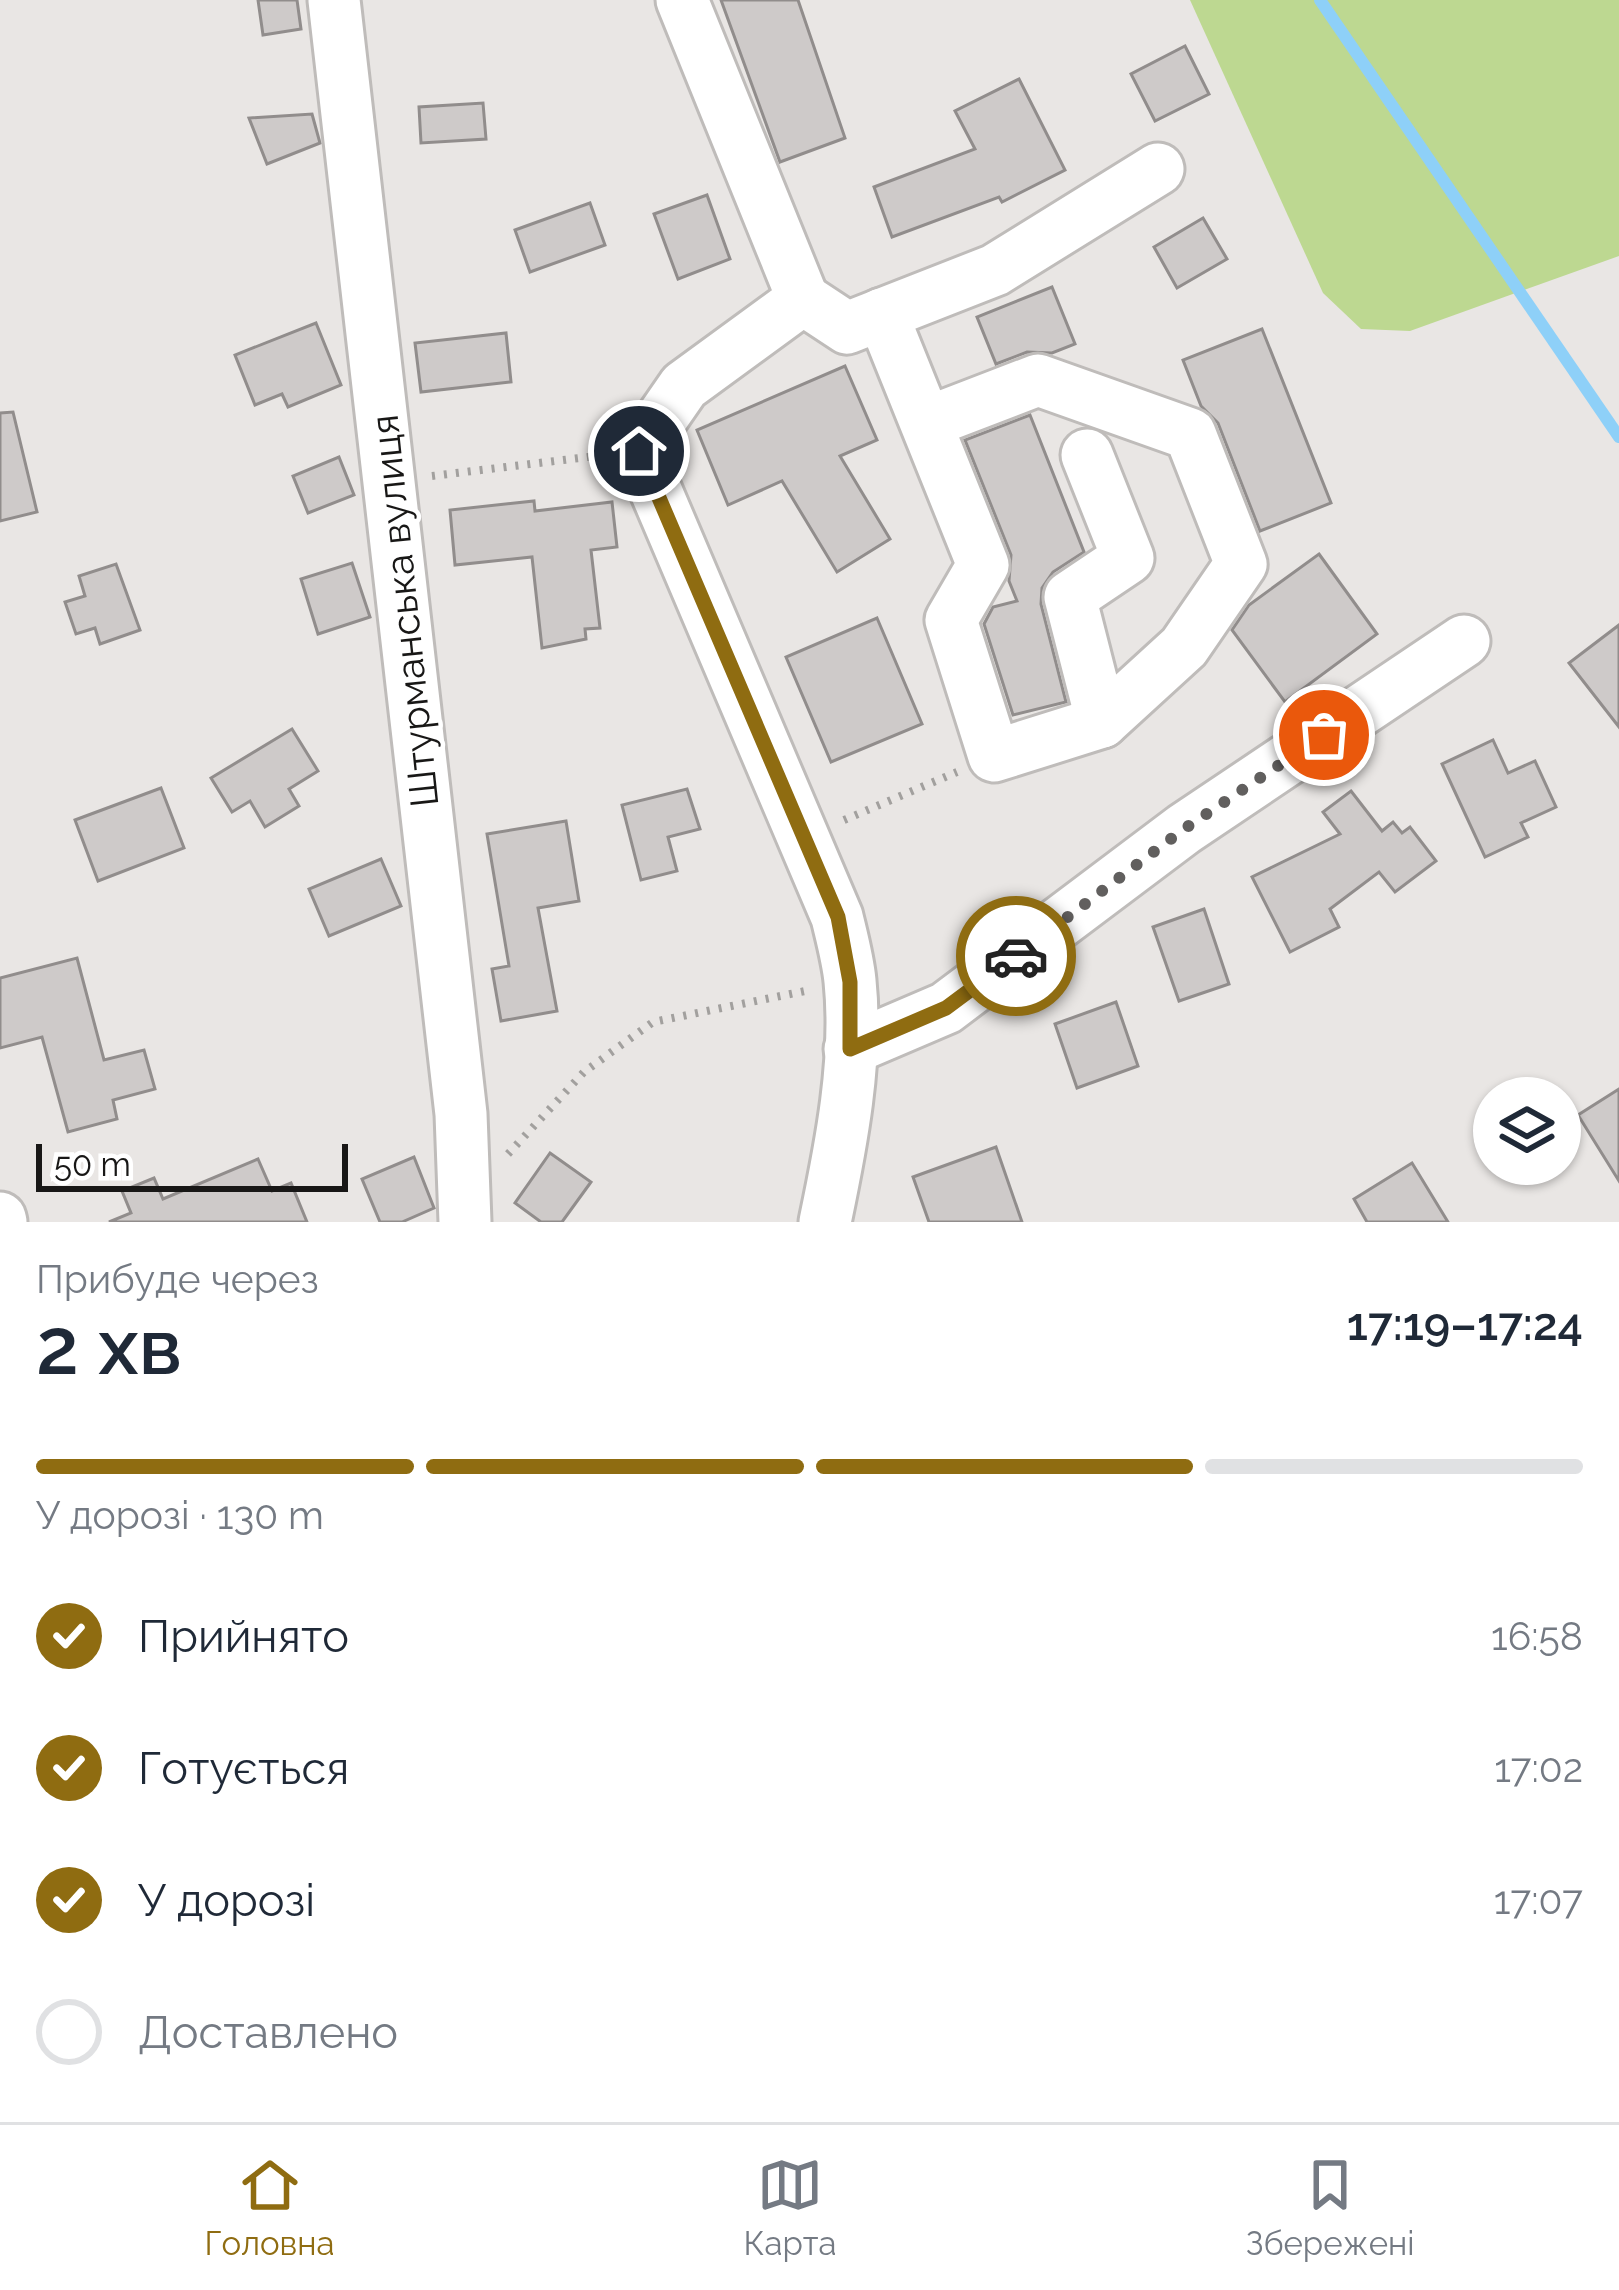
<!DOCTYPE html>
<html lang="uk">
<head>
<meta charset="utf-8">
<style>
	:root { --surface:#fff; --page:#f6f6f7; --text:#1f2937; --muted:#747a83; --line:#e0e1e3; --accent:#8f6c11 }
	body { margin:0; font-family:Raleway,sans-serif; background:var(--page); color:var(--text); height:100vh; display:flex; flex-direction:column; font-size:45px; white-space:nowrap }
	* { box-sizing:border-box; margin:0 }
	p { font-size:39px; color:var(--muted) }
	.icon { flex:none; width:66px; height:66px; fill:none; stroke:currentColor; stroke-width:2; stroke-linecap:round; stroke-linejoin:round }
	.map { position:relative; height:1222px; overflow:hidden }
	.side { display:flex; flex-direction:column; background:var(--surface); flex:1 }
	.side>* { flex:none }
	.controls { position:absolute; left:1473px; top:1077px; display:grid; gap:24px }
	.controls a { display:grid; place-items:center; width:108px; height:108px; border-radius:50%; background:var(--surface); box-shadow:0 3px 9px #0004; font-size:60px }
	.scale { position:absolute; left:36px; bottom:30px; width:312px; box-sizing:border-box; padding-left:12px; border:6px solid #181716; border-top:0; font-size:33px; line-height:42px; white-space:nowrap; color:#181716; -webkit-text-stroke:9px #fff; paint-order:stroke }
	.pin { position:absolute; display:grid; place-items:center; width:102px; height:102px; color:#fff; margin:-51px; border:6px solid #fff; border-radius:50%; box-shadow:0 3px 12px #0007 }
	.courier { position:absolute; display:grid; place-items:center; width:120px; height:120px; margin:-60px; border:9px solid #8f6c11; border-radius:50%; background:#fff; color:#222; box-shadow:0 3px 15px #0007 }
	.headline em { font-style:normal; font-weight:600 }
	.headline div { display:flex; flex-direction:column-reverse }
	.headline { display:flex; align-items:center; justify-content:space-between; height:204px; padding:0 36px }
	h1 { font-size:78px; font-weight:600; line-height:90px }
	.bar { display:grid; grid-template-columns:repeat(4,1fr); gap:18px 12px; align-content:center; height:144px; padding:0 36px }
	.bar i { height:15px; border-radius:9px; background:var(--line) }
	.bar .on { background:var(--accent) }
	.bar p { grid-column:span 4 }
	ol { padding:0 36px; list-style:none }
	li { display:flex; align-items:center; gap:36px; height:132px }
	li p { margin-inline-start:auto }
	li .icon { padding:12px; border-radius:50%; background:var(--accent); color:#fff; stroke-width:4 }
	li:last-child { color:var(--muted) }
	li i { width:66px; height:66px; border:6px solid var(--line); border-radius:50% }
	.dock { display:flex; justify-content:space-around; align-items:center; height:168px; border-top:3px solid var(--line); background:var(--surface); font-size:33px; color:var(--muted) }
	.dock a { display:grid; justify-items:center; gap:6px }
	.dock .on { color:var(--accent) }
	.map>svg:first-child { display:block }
</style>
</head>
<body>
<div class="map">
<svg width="1619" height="1222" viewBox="0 0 1619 1222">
	<rect width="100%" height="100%" fill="#e9e6e4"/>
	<!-- green -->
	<polygon fill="#bdd891" points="1190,0 1619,0 1619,256 1410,331 1361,329 1323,293"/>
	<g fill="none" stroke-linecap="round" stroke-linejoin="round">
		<!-- stream -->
		<polyline stroke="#8ed0f8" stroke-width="12" points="1320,0 1619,437"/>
	</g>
	<!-- building -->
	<g fill="#cecac9" stroke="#918d8c" stroke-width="3">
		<polygon points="258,0 297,0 301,29 263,35"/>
		<polygon points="721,0 798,0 845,138 780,162"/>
		<polygon points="1185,46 1209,94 1155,121 1131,74"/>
		<polygon points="1019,79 1065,170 1002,202 999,197 892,237 874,187 975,149 955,111"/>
		<polygon points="483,103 486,139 421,143 419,107"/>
		<polygon points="312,114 320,143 267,164 249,118"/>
		<polygon points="707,195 730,259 678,279 654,214"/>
		<polygon points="590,203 605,245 530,272 515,230"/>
		<polygon points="1203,218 1227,259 1177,288 1154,247"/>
		<polygon points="1052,287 1075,344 1052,353 1027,352 996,364 977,317"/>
		<polygon points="316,323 341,385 288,407 282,394 255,405 235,355"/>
		<polygon points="1262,329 1331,503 1260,531 1218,423 1201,406 1183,360"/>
		<polygon points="506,333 511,382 421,392 415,343"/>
		<polygon points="845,366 877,440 840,456 890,539 837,572 782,481 728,505 697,430"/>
		<polygon points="13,412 37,512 0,521 0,413"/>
		<polygon points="1030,415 1084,552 1053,572 1042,588 1041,604 1066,702 1013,715 984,624 993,607 1017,601 1009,581 1011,555 965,440"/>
		<polygon points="339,457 354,495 308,513 293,476"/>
		<polygon points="534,501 535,511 612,502 617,547 591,550 600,628 585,629 586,639 542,648 532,557 455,565 450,510"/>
		<polygon points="1319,554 1377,634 1285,702 1232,630 1249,605"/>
		<polygon points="352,563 370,617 318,634 301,579"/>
		<polygon points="116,564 140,630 100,644 95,628 76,634 65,602 85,596 79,576"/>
		<polygon points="877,618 922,724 831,762 786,657"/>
		<polygon points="1619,625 1619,727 1569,663"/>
		<polygon points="292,729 318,771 289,789 299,806 265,827 250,801 232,812 211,778"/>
		<polygon points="1493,740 1508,773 1535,761 1556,807 1521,823 1528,837 1485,857 1442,764"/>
		<polygon points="161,788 184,848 98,881 75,820"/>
		<polygon points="687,789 700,829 668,837 677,871 641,880 622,805"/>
		<polygon points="1351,791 1382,831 1393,822 1402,833 1410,827 1436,861 1395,892 1379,872 1330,909 1339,927 1290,952 1252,877 1340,834 1323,812"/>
		<polygon points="566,821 579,901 538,908 557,1011 501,1021 492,969 509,966 487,834"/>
		<polygon points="381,859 401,906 329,936 309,889"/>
		<polygon points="1204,909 1229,984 1179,1001 1153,927"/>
		<polygon points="77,958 104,1060 144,1050 155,1089 113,1100 117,1119 68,1132 42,1037 0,1048 0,978"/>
		<polygon points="1116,1002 1138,1066 1077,1088 1055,1024"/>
		<polygon points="1619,1089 1619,1181 1578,1115"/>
		<polygon points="996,1147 1022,1222 929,1222 913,1177"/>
		<polygon points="550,1153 591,1182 562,1222 541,1222 515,1203"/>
		<polygon points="414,1157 434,1208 402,1222 380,1222 362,1179"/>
		<polygon points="258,1159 272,1191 291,1183 307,1222 109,1222 131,1213 122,1191 154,1178 163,1199"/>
		<polygon points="1412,1163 1448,1222 1367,1222 1354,1199"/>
	</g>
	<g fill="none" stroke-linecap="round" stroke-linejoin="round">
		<defs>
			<g id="minor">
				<polyline points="334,0 461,1114 465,1222"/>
				<polyline points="682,0 803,299"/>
				<path d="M803,299L684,386L639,451L837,917C842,938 848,960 850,981C858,1059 841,1146 825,1222"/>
				<polyline points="803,299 847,328 995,270 1158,169"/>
				<polyline points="882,314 983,565 951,620 994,756 1102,722 1184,647 1241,564 1190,434 1038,380 926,423"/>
				<polyline points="1087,455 1128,558 1070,597 1102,722"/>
				<polyline points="850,1049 946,1008 1184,829 1464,641"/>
				<polyline points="0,1218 1,1222"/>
			</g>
		</defs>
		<!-- minor casing -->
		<use href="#minor" stroke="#bfbcba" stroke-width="57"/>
		<!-- path -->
		<g stroke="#a2a09e" stroke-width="8" stroke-dasharray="3 9" stroke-linecap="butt">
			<polyline points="432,476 596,456"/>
			<polyline points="844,820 957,772"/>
			<polyline points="508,1154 584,1072 653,1022 810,990"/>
		</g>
		<!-- minor -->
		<use href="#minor" stroke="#fff" stroke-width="51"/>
	</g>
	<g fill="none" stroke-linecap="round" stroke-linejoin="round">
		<!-- done -->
		<polyline stroke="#615f5e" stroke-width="12" stroke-dasharray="0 21.6" points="1016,956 1184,829 1324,735"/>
		<!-- route -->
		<polyline stroke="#8f6c11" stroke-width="15" points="639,451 838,917 850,982 850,1049 946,1008 1016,956"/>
	</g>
	<g text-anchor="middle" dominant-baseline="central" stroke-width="9" stroke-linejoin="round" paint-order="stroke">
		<!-- street labels -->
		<g font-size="39" fill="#181716" stroke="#fff">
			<text transform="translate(404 611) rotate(-96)">Штурманська вулиця</text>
		</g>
	</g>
</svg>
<div class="controls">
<a><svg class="icon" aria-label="layers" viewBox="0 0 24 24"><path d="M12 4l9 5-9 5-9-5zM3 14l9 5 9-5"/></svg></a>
</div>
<div class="scale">50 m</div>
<div class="pin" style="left:1324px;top:735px;background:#ea580c"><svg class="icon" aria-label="bag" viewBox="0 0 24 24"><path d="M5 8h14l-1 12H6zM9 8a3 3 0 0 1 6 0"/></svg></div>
<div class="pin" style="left:639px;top:451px;background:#1f2937"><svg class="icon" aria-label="home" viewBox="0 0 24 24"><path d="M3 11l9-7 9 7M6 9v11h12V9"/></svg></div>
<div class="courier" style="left:1016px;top:956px"><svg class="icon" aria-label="car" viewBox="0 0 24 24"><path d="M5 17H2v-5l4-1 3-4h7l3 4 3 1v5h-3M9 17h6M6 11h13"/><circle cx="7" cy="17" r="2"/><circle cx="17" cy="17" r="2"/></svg></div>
</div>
<section class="side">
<div class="headline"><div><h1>2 хв</h1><p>Прибуде через</p></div><em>17:19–17:24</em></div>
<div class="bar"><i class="on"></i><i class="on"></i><i class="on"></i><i></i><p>У дорозі · 130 m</p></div>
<ol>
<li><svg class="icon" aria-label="check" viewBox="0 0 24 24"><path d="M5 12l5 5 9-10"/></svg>Прийнято<p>16:58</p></li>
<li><svg class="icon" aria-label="check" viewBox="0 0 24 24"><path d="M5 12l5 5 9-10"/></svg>Готується<p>17:02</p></li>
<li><svg class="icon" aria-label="check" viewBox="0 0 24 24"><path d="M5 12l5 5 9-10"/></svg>У дорозі<p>17:07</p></li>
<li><i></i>Доставлено</li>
</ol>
</section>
<nav class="dock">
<a class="on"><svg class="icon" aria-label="home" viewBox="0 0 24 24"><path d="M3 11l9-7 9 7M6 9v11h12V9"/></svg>Головна</a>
<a><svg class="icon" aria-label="map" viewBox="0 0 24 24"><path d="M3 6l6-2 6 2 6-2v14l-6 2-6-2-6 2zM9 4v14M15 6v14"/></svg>Карта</a>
<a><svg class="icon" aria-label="saved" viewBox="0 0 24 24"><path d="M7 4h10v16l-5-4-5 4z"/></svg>Збережені</a>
</nav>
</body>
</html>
